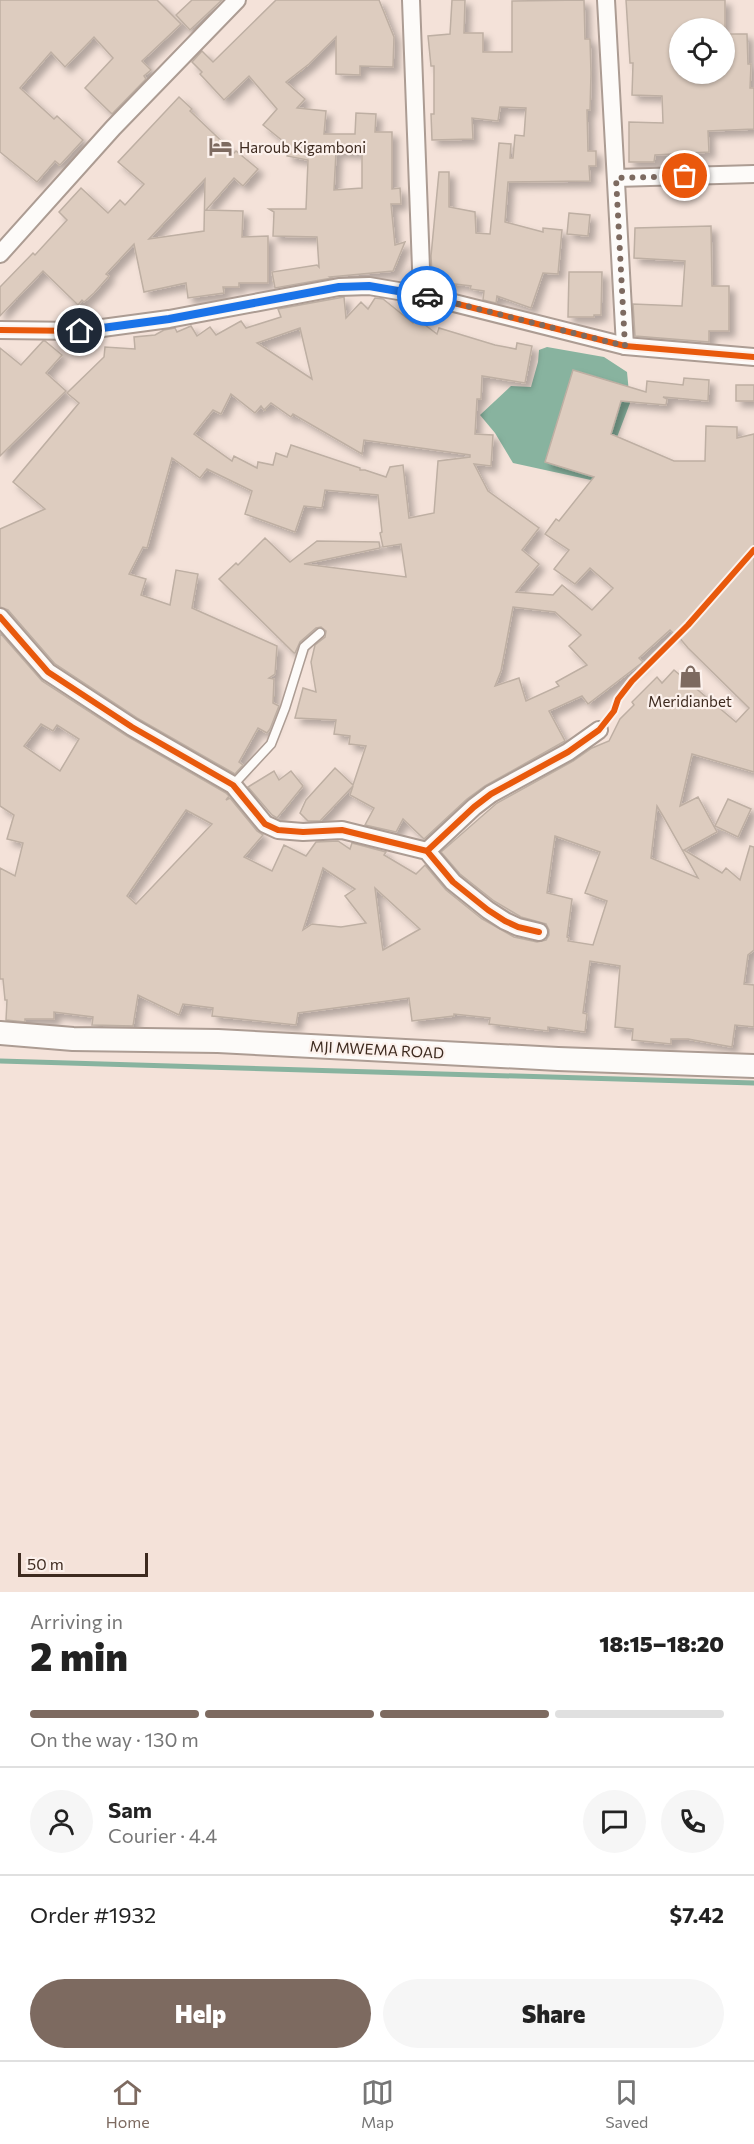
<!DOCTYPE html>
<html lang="en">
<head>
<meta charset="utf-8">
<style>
	:root { --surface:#fff; --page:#f6f6f6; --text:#222; --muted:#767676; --line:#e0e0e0; --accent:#7d6a60 }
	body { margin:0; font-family:Commissioner,sans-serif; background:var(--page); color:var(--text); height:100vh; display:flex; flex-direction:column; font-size:22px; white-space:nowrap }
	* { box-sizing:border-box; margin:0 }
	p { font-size:20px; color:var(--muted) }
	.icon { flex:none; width:33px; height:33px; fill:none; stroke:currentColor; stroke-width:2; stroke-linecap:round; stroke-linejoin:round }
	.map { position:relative; height:1592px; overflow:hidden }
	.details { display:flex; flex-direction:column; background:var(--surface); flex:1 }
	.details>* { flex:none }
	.controls { position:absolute; left:669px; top:18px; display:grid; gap:12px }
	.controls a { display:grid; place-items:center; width:66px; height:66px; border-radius:50%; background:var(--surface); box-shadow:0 2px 4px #0004; font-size:30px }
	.scale { position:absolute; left:18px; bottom:15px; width:130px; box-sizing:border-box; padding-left:6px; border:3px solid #3d2a1f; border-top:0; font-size:16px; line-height:21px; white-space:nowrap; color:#3d2a1f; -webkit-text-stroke:4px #fcf1ec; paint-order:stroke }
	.pin { position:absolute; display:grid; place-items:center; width:51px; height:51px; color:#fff; margin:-26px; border:3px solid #fff; border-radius:50%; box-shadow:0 2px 6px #0007 }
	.courier { position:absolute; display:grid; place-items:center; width:60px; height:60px; margin:-30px; border:4px solid #1a73e8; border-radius:50%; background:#fff; color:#222; box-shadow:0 2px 8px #0007 }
	.head em { font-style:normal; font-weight:800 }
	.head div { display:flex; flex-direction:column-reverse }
	.head { display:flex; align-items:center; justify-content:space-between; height:102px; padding:0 30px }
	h1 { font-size:39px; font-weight:800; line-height:45px }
	.bar { display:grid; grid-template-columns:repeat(4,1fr); gap:9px 6px; align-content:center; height:72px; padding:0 30px }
	.bar i { height:8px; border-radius:4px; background:var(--line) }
	.bar .active { background:var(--accent) }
	.bar p { grid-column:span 4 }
	.line { display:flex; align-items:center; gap:15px; padding:0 30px; border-top:2px solid var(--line) }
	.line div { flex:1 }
	.round { display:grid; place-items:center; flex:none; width:63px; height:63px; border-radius:32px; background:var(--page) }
	.primary-button { display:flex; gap:12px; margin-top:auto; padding:12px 30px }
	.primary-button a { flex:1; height:69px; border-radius:36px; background:var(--accent); color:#fff; font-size:24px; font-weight:800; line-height:69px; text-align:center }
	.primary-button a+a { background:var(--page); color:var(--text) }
	.tab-bar { display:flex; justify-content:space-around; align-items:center; height:84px; border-top:2px solid var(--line); background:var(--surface); font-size:16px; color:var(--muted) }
	.tab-bar a { display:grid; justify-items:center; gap:3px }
	.tab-bar .active { color:var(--accent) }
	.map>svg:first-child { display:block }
</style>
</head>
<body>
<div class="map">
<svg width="754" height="1592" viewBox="0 0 754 1592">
	<defs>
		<filter id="shadow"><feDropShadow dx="5.5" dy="5.5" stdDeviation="3" flood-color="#0004"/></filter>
	</defs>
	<rect width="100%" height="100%" fill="#f4e2d9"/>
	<!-- water -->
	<polygon fill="#88b39f" points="547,347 604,357 627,372 630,403 600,482 513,463 495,433 480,415 511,386 531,387 538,362 539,350"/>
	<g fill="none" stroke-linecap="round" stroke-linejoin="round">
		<!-- stream -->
		<polyline stroke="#88b39f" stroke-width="5" points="0,1061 754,1083"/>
	</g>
	<!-- building -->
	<g fill="#ddccbf" stroke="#beafa3" stroke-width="1.5" fill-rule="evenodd" filter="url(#shadow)">
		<polygon points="0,0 157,0 181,24 142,61 151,70 144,76 146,79 112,114 85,88 113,58 94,37 65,67 51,52 20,88 54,119 57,116 83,140 60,165 55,161 37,182 0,152"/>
		<polygon points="192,0 222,0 190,30 176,15"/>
		<path d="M276,0H379L394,37L393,67L360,66V75L336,74V37L309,64L286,82L305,99L297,108L326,111L324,134H355L356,113L376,114L375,132H392V189L400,188L401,204H391L395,245L405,242L393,271L330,277L332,278L275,288L272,272L317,265L319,267L317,237L273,236L274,212L269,209H306L308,160L287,156L289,146L263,125L277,109L249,76L224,100L200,74L202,72L192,62L202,51L213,62ZM336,152L362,153V188L334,190Z"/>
		<polygon points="452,0 465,0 464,33 483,33 483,52 512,52 512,1 584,0 585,39 590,39 591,73 590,110 587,110 588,151 596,151 596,166 589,166 590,181 508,182 505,222 543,232 543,228 562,230 558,274 543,273 531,308 497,296 496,303 483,300 484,291 470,289 471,286 438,282 432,273 431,256 439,172 449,172 449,207 475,212 476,233 490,234 499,143 511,144 510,158 513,158 515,135 524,136 526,108 500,107 498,121 472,118 473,139 432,140 431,114 434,114 434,66 431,66 428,36 450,34"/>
		<polygon points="626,0 725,0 725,28 680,28 680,74 724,74 724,34 747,34 748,64 751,64 750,88 754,88 754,129 708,131 709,152 655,155 654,162 629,162 629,122 663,123 662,96 632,95 633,63 630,63"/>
		<path d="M179,97L192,109L190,111L234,153L236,151L258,169L243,186L234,178L206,210L243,211L242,237L268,236V283H239V287H223L224,293L188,298L186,283L144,292L134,244L106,274L109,276L94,293L84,302L82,300L78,305L43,271L0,316V287L33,253L35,255L67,220L59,212L81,188L108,213L120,200L125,205L144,184L118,162ZM205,179L204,231L149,239Z"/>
		<polygon points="569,213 590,215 588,236 567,234"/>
		<polygon points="711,226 712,286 729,286 729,331 709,331 709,342 635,336 633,304 682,306 685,261 634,258 635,228"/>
		<polygon points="569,272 602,272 601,315 594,315 594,317 568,317"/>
		<path d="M344,297L346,318L361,302L368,309L375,298L383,299L413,323L416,318L437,334L439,328L495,345L516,349L517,343L532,346L525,383L482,376L481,399H477L475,434L493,435L491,466L474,464L488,491L539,528L522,550L539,564L516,592L553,595L562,585L592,610L613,588L590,568L575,584L554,569L569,550L545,534L556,519L559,521L594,477L545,462L573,370L646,392L647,381L683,385L684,378L709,380L708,401L663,397L667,399L666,405L621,401L611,434L674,461H705L706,426L737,427V438L754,434V772L692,754L680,806L698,797L717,832L684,850L722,873L726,868L740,880L750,846L754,847V950L748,955L744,984L754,985V1027L735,1025L732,1047L688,1039H671V1044L632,1040L633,1029L615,1027L620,966L590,961L583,1013L587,1014L585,1032L548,1027V1031L489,1024L490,1018L454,1014V1016L412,1021L409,998L298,1013L296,1025L212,1016L213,1008L183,1004L179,1015L138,995L133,1026L92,1025L93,1017L54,1012V1019H25V1022L6,1020L7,1000H5L3,979H0V868L15,876L23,843L7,839L14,815L0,806V633L42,681L127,736L226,793L229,796L226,800L230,798L257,831L263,835L244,857L272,871L284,845L306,856L316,842L338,841L350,849L352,843L386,852L384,855L416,874L425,865L446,890L482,919L514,937L537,942L546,940L549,935V930L546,924L521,917L494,901L460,874L441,852L497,803L573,761L592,748L609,741L620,719L634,705L632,702L657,677L662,683L674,670L736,722L749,708L688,648L678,636L677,637L670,630L639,658L643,662L588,704L582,696L549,711L565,741L485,786L467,799L424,839L403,819L396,832L365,825L374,808L350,795L353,786L320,821H308L300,813L306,800L335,768L353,785L366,746L349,744L350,736L334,734L336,720L295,718L303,688L316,692L311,662L315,645L325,637L326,631L321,627L316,628L300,642L295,653H294L219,579L236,563L238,565L265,538L290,562L317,541L379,542L380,548L304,564L406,577L401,544L383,547L380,533L382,532L378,495L325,490L322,508L304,506L295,532L245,514L252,491L207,469L200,478L172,458L147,548L143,547L129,574L146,579L141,595L170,605L176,570L198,574L192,608L277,646L275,674L269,678L274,679L273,703L279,706L270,729L267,733L258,728L239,762L243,765L235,774L137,718L55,664L8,610L0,607V529L45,509L13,482L79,403L67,393L104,357L105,347L135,349L134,337L155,335L164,330L175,328L177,332L191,326L197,336L210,327L216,335L241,321L246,328L281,317L278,309ZM300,328L312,379L257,343ZM231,394L255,413L261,406L264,410L271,403L291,417L293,414L362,454L364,440L470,455V457L438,461L434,513L409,518L403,465L390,467L386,477L365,470H360V468L291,445L287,457L276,453L273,465L258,462L257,468L234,456L232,461L194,434L213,410L221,414ZM513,607L555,612L581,635L569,646L587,665L556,682L559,686L526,701L519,678L495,686L501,671ZM41,724L53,731L57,725L79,739L60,771L24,746ZM657,806L663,816L698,878L651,858ZM186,810L212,824L136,904L127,896ZM555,836L600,852L585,893L607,901L593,945L568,941L569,938L567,937L572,899L547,893ZM323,868L355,889L345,896L366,923L341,927L312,924L303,930ZM375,888L420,929L383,950L382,944Z"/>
		<polygon points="43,341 45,341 62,355 46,373 66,391 0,456 0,348 21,365"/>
		<rect x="736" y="385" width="18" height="16"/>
		<polygon points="274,771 279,780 291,771 303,786 277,818 272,815 248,787"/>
		<polygon points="728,799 751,809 738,837 715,826"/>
	</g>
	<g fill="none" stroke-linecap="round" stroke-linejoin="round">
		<defs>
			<polyline id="lane" points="233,785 271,744 285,708 304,647 320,633"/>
			<g id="street">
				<polyline points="411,0 422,295"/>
				<polyline points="606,0 625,346"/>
				<polyline points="616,178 754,174"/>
				<polyline points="0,254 113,128 237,0"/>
				<polyline points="0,330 80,331 169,319 339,287 369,286 422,295 625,346 754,357"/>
				<polyline points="0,617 48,672 132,727 233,785 265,824 278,830 303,832 342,830 427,851 453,882 488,910 505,921 518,927 539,932"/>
				<polyline points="427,851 474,807 491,794 568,752 599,730"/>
			</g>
			<polyline id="secondary" points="0,1033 73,1039 218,1041 558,1059 754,1066"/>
		</defs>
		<!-- lane casing -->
		<use href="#lane" stroke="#ac9c93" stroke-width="11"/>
		<!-- street casing -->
		<use href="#street" stroke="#ac9c93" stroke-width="20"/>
		<!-- secondary casing -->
		<use href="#secondary" stroke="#ac9c93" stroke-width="26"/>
		<!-- lane -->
		<use href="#lane" stroke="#fdfbf9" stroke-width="8"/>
		<!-- street -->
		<use href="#street" stroke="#fdfbf9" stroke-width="16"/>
		<!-- secondary -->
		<use href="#secondary" stroke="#fdfbf9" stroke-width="22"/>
		<defs>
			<g id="cycleway">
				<polyline points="0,330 80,331 169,319 339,287 369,286 422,295 625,346 754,357"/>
				<polyline points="0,617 48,672 132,727 233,785 265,824 278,830 303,832 342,830 427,851 453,882 488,910 505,921 518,927 539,932"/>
				<polyline points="427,851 474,807 491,794 568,752 599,730 614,711 618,699 632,681 688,625 754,550"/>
			</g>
		</defs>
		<!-- cycleway casing -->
		<use href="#cycleway" stroke="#fcf1ec" stroke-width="10"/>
		<!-- cycleway -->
		<use href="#cycleway" stroke="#e8590c" stroke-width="6"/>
	</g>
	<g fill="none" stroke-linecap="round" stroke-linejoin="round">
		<!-- done -->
		<polyline stroke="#7d6a60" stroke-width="6" stroke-dasharray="0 10.8" points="427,296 625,346 616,178 685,176"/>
		<!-- route -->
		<polyline stroke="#1a73e8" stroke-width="8" points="80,331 169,319 339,287 369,286 427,296"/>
	</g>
	<!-- icons -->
	<defs>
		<symbol id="hotel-bare" viewBox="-9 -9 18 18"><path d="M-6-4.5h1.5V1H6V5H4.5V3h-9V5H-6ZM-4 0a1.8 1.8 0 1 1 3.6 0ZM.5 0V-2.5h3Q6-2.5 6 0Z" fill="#7d6a60" stroke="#fcf1ec" stroke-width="2.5" paint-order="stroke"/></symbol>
		<symbol id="shop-bare" viewBox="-9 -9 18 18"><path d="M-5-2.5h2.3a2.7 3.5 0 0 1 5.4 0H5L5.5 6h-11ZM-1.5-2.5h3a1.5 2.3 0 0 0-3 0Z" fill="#7d6a60" stroke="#fcf1ec" stroke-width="2.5" paint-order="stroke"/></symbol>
	</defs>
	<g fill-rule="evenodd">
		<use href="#hotel-bare" x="204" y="130" width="33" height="33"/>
		<use href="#shop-bare" x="674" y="660" width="33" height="33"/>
	</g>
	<g text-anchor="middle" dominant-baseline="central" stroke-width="4.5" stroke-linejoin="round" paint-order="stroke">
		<!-- poi labels -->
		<g font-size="15" fill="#3d2a1f" stroke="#fcf1ec" text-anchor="start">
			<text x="239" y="147">Haroub Kigamboni</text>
			<text x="690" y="701" text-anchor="middle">Meridianbet</text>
		</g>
		<!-- street labels -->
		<g font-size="15" fill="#3d2a1f" stroke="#fcf1ec">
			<text transform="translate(377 1049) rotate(3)">MJI MWEMA ROAD</text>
		</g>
	</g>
</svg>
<div class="controls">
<a><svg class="icon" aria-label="locate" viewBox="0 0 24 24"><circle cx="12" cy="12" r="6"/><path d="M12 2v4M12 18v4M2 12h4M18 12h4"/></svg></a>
</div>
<div class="scale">50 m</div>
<div class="pin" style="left:685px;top:176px;background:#ea580c"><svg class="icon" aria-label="bag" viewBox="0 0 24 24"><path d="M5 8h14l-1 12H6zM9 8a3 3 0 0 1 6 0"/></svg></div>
<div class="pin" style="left:80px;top:331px;background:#1f2937"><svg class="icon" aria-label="home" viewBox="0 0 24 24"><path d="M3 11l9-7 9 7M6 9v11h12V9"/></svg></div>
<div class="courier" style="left:427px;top:296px"><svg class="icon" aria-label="car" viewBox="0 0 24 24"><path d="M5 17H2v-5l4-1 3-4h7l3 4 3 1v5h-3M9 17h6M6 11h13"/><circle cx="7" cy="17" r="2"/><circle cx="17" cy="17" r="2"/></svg></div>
</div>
<section class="details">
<div class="head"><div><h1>2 min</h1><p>Arriving in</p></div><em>18:15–18:20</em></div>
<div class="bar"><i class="active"></i><i class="active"></i><i class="active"></i><i></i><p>On the way · 130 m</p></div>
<div class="line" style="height:108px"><a class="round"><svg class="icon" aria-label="person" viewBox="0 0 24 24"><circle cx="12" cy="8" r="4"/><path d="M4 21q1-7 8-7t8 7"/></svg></a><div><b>Sam</b><p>Courier · 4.4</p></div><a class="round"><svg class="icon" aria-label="chat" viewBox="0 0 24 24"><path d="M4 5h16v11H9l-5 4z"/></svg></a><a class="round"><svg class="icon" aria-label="phone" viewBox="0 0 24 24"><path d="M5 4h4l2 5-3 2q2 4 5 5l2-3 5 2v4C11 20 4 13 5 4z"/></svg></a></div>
<div class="line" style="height:78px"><div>Order #1932</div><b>$7.42</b></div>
<div class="primary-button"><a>Help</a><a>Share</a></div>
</section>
<nav class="tab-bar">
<a class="active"><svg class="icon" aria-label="home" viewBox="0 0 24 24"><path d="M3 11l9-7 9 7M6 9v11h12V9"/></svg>Home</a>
<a><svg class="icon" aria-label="map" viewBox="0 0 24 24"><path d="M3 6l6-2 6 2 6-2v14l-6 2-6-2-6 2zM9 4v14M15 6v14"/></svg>Map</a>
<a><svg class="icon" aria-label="saved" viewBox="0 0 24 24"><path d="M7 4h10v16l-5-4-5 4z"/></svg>Saved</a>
</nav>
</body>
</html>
